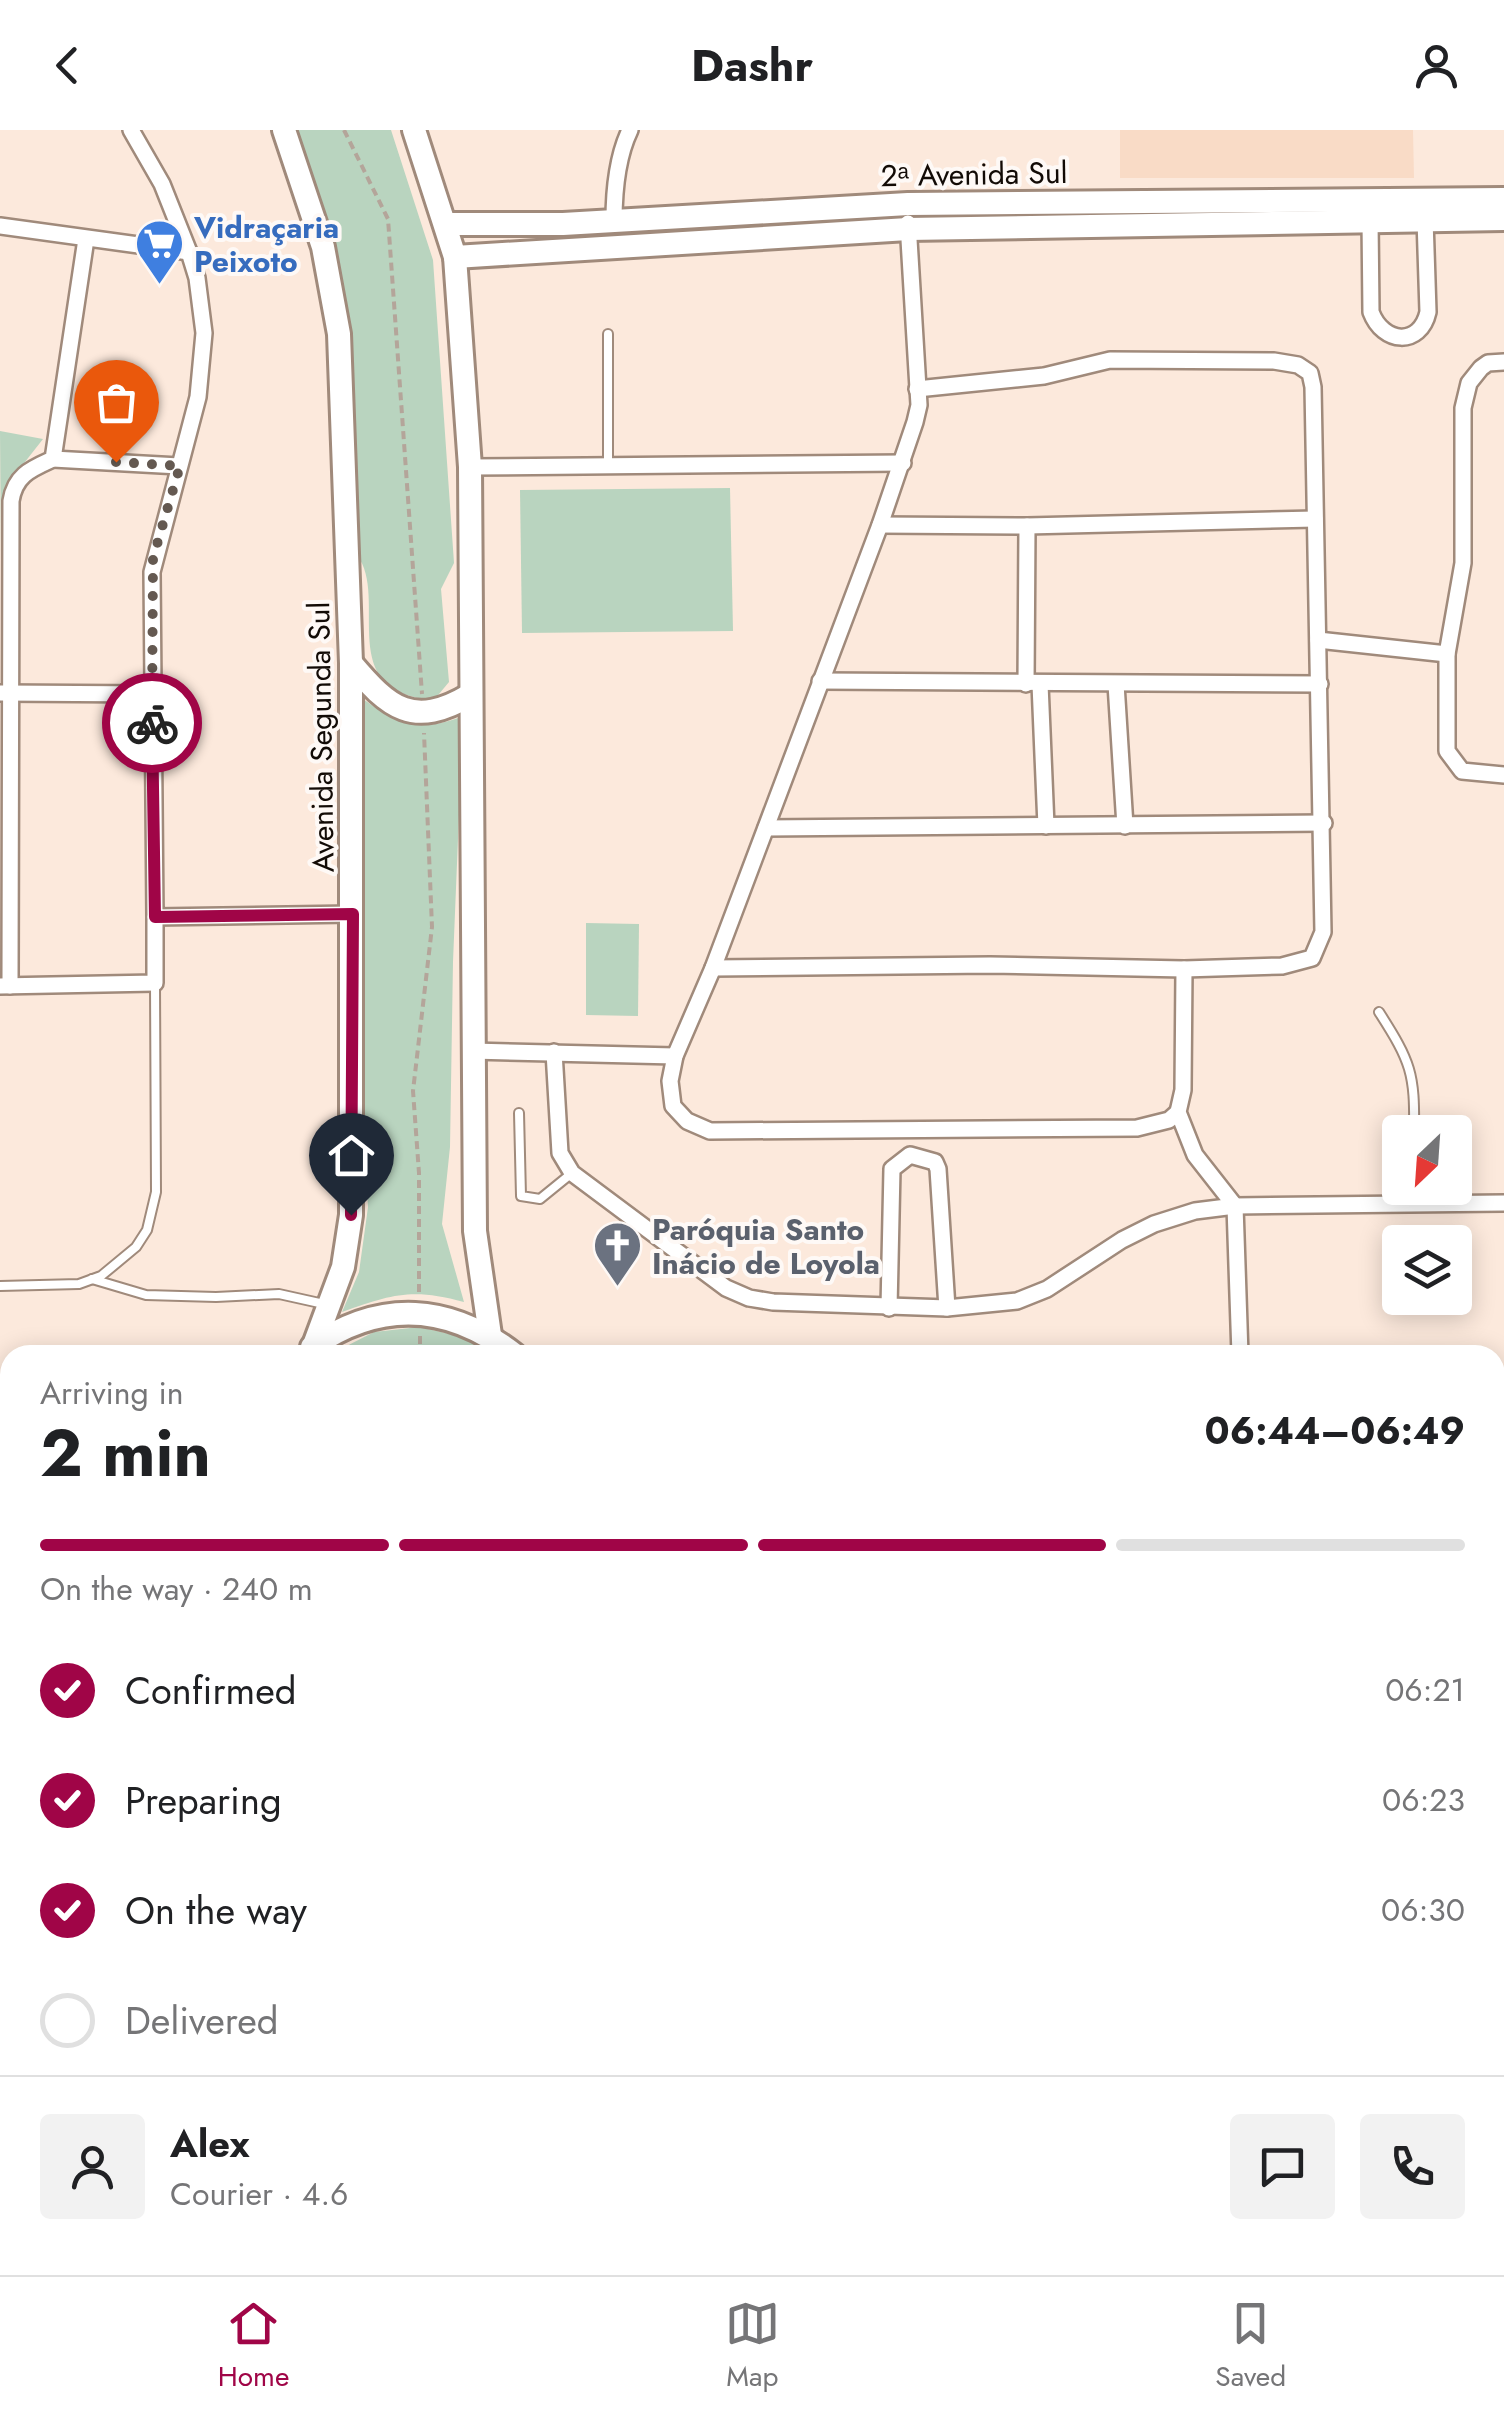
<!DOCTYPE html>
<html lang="en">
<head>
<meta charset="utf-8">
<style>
	:root { --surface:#fff; --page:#f2f2f2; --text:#202124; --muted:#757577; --line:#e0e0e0; --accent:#a00547 }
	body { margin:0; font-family:Jost,sans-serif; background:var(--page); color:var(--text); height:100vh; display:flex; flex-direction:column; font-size:38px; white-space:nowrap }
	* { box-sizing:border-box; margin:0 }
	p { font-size:32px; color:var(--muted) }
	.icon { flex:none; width:55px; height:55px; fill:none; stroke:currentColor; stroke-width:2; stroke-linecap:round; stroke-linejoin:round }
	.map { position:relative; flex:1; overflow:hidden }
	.details { position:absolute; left:0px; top:1215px; width:1505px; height:930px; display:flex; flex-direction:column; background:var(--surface); border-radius:30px 30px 0 0; box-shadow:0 5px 25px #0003 }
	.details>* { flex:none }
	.needle { width:65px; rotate:205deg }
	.controls { position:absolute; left:1382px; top:985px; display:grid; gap:20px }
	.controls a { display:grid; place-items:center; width:90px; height:90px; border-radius:10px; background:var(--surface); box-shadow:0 5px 25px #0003; font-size:50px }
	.pin { position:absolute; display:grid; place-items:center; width:85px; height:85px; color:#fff; margin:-102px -42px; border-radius:50% 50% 50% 0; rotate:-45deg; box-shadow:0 0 10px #0007 }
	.pin .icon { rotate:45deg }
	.courier { position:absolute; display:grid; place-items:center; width:100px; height:100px; margin:-50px; border:8px solid #a00547; border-radius:50%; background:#fff; color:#222; box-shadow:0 2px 12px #0007 }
	.summary em { font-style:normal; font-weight:700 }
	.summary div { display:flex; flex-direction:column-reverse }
	.summary { display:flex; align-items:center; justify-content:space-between; height:170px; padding:0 40px }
	h1 { font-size:65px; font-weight:700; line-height:75px }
	.bar { display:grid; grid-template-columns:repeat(4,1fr); gap:15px 10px; align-content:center; height:120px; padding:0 40px }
	.bar i { height:12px; border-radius:8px; background:var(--line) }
	.bar .on { background:var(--accent) }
	.bar p { grid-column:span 4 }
	.line { display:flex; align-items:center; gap:25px; padding:0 40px; border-top:2px solid var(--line) }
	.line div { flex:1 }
	.round { display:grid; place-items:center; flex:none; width:105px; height:105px; border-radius:10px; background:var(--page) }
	ol { padding:0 40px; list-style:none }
	li { display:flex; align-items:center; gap:30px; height:110px }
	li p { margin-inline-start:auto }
	li .icon { padding:10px; border-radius:50%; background:var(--accent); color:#fff; stroke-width:4 }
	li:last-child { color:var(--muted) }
	li i { width:55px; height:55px; border:5px solid var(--line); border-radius:50% }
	header { display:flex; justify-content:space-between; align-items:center; height:130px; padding:0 40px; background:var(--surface); font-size:45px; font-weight:700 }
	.tabs { display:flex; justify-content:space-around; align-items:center; height:140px; border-top:2px solid var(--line); background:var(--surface); font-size:28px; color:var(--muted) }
	.tabs a { display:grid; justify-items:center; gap:5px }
	.tabs .on { color:var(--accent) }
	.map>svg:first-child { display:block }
</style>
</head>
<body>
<header><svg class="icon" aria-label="back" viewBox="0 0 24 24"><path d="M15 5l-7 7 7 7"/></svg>Dashr<svg class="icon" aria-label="person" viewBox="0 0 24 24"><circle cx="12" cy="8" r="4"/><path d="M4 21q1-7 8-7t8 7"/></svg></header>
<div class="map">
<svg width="1504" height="2145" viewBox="0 0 1504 2145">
	<rect width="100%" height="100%" fill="#fce9dc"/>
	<!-- built -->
	<polygon fill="#f9dbc6" points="1120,0 1413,0 1414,48 1120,48"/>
	<!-- green -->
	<g fill="#b9d4bf">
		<path d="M295,0H391L433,130L454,433L441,459L449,552L434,570C332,563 390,469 357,425L349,221Z"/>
		<polygon points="0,301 43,309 10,351 4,374 2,559"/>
		<polygon points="730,358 733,501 522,503 520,360"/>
		<path d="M363,569C400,595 420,603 463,586L453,832L450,1017L442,1094L464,1172C413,1158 392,1164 342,1182L359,1142L368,1077L363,1001Z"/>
		<polygon points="586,793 639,794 638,886 586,885"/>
		<polygon points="419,1197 463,1207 493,1225 329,1225 374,1202"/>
		<rect x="241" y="2135" width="120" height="10"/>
	</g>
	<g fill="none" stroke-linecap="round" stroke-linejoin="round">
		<defs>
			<g id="lane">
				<polyline points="608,204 608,336"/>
				<path d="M1379,882C1411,932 1415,943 1414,1002"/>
				<polyline points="519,983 521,1066 540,1069 572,1043"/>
				<polyline points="1414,1074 1414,1058"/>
				<polyline points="92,1149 146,1165 216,1167 279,1164 324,1174"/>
				<polyline points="0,1156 79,1154 101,1146 136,1117 147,1100 156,1062 155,853"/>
			</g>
			<g id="street">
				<polyline points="131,0 162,54 189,122 197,148 204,203 198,267 152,442 155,787 353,784"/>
				<path d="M1370,90L1371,182C1383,214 1420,217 1428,182L1425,89"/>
				<path d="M614,91C614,61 617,27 630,0"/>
				<polyline points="908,93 919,275 915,292 880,395 713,838 675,926 670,951 673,976 687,991 710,1001 1137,998 1169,990 1178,982"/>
				<polyline points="0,96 189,122"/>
				<polyline points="1504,232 1488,233 1481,238 1469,253 1463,278 1463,433 1447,524 1447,621 1462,641 1504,645"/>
				<polyline points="53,329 179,336"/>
				<polyline points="470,337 903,333"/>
				<polyline points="880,395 1027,396 1315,389"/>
				<polyline points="1318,510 1447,524"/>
				<polyline points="820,551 1320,554"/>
				<polyline points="1026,554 1027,396"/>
				<polyline points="1040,554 1046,696"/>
				<polyline points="1116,554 1125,696"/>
				<polyline points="1,563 152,564"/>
				<polyline points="766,698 1324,693"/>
				<polyline points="713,838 990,835 1184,839 1282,836 1312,828 1323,802 1313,257 1310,243 1298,235 1274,231 1110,230 1044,246 917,259"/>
				<polyline points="1184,839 1183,960 1178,982 1195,1025 1235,1076 1240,1225"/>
				<polyline points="0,856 155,853 155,787"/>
				<path d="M10,856L11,371C15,345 31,339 53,329L86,109"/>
				<polyline points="472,921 675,926"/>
				<polyline points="554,922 560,1023 572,1043 726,1158 749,1168 773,1172 947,1178 1017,1171 1047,1159 1122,1110 1154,1094 1195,1081 1235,1076 1504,1073"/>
				<polyline points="889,1178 892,1039 910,1025 935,1032 938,1039 947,1178"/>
				<polyline points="1495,1499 1504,1499"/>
				<polyline points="0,1539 10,1531"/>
				<polyline points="1495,1599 1504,1596"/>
				<polyline points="0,1711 10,1711"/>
				<polyline points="1495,1741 1504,1741"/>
				<polyline points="1495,1875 1504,1875"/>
				<polyline points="0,1968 10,1968"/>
				<polyline points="1495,2018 1504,2018"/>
				<polyline points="0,2047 10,2047"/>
				<polyline points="726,2135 726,2145"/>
				<polyline points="1469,2135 1469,2145"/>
				<polyline points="1377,2137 1431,2145"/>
				<polyline points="217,2145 219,2135"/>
				<polyline points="1056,2145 1056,2135"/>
			</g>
			<g id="secondary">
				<polyline points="284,0 323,117 339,204 351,533 351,1085 343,1137 314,1215"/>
				<polyline points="414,0 455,127 470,337 475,1101 490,1205"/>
				<polyline points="446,94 563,94 908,74 1504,69"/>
				<polyline points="455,127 908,99 1504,89"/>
				<path d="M351,533C389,578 413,599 470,565"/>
				<path d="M312,1217C381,1169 450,1174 515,1225"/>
				<polyline points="1495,1271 1504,1271"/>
				<polyline points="0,1282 10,1282"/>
				<polyline points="1495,1385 1504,1385"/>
				<polyline points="0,1393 10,1393"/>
				<polyline points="365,2135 365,2145"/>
				<polyline points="478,2135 478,2145"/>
			</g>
		</defs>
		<!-- lane casing -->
		<use href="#lane" stroke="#a08a7b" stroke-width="12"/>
		<!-- street casing -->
		<use href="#street" stroke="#a08a7b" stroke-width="20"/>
		<!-- secondary casing -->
		<use href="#secondary" stroke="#a08a7b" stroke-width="28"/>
		<!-- path -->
		<g stroke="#b4a59a" stroke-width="4" stroke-dasharray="8 5" stroke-linecap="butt">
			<polyline points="344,0 388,89 422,564"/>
			<polyline points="419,1162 419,1043 413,961 432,797 424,603"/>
			<polyline points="420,1206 420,1225"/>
			<polyline points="1495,1348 1504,1348"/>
			<polyline points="436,2135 436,2145"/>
		</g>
		<!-- lane -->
		<use href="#lane" stroke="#fff" stroke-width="8"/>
		<!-- street -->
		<use href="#street" stroke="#fff" stroke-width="15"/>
		<!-- secondary -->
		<use href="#secondary" stroke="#fff" stroke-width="22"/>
	</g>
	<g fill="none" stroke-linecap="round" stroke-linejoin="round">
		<!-- done -->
		<polyline stroke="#645951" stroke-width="10" stroke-dasharray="0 18" points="116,332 180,336 153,428 152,593"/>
		<!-- route -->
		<polyline stroke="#a00547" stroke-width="12" points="152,593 155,787 353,784 351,1085"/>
	</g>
	<!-- icons -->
	<defs>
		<symbol id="supermarket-pin" viewBox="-11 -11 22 30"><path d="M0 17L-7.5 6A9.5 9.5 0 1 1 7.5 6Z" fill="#3f7fe0" stroke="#fef9f6"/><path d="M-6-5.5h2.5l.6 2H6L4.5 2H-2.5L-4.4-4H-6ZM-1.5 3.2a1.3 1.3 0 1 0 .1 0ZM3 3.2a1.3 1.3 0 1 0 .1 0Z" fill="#fff"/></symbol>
		<symbol id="church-pin" viewBox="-11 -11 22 30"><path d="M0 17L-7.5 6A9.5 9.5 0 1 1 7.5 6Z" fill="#6b7280" stroke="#fef9f6"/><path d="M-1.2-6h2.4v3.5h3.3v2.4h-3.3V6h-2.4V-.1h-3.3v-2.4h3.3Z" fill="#fff"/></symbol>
	</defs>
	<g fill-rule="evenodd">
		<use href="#supermarket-pin" x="132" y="86" width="55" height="75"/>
		<use href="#church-pin" x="590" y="1088" width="55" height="75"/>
	</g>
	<g text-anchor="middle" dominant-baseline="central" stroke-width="8" stroke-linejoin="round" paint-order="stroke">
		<!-- street labels -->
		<g font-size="30" fill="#120b06" stroke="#fef9f6">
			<text transform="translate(974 44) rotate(-1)">2ᵃ Avenida Sul</text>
			<text transform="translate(321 607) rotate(-91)">Avenida Segunda Sul</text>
		</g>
		<!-- shop labels -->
		<g font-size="30" font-weight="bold" fill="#366cbe" stroke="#fef9f6" text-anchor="start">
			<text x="194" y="97">Vidraçaria<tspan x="194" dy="34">Peixoto</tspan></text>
		</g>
		<!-- worship labels -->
		<g font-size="30" font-weight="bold" fill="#5b616d" stroke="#fef9f6" text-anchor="start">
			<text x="652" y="1099">Paróquia Santo<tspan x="652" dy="34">Inácio de Loyola</tspan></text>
		</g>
	</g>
</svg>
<div class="controls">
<a><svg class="needle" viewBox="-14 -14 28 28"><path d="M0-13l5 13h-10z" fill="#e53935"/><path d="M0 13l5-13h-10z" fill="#757577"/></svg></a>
<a><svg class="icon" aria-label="layers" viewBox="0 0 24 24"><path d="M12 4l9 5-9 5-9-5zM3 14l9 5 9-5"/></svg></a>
</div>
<div class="pin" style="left:116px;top:332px;background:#ea580c"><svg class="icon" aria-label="bag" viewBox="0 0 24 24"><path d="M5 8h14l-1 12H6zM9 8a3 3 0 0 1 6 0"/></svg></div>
<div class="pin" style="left:351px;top:1085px;background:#1f2937"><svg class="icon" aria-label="home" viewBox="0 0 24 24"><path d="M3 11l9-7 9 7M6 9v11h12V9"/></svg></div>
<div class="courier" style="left:152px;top:593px"><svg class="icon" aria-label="bike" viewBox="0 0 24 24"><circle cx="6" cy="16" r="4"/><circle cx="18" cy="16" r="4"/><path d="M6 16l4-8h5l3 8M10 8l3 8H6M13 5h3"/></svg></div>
<section class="details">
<div class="summary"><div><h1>2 min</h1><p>Arriving in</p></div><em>06:44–06:49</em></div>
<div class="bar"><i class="on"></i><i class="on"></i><i class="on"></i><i></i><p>On the way · 240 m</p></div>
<ol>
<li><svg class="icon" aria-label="check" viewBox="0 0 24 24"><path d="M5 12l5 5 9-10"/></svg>Confirmed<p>06:21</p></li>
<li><svg class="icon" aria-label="check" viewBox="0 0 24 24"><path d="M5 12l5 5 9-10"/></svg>Preparing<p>06:23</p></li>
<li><svg class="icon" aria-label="check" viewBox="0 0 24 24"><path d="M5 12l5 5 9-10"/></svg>On the way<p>06:30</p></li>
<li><i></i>Delivered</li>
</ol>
<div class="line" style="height:180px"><a class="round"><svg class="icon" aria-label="person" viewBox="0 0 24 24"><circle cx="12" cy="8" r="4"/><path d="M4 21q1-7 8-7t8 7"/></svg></a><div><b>Alex</b><p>Courier · 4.6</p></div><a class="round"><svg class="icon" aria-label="chat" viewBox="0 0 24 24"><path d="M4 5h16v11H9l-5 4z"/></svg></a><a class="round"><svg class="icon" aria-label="phone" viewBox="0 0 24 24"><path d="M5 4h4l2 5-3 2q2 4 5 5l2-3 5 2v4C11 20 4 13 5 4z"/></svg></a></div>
</section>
</div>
<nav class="tabs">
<a class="on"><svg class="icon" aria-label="home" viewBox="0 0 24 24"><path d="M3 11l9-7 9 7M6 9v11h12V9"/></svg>Home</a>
<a><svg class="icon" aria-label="map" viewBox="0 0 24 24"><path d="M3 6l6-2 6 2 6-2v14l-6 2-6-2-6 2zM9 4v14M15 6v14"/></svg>Map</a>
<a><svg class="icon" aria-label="saved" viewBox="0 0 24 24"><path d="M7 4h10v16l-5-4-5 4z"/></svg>Saved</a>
</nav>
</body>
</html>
